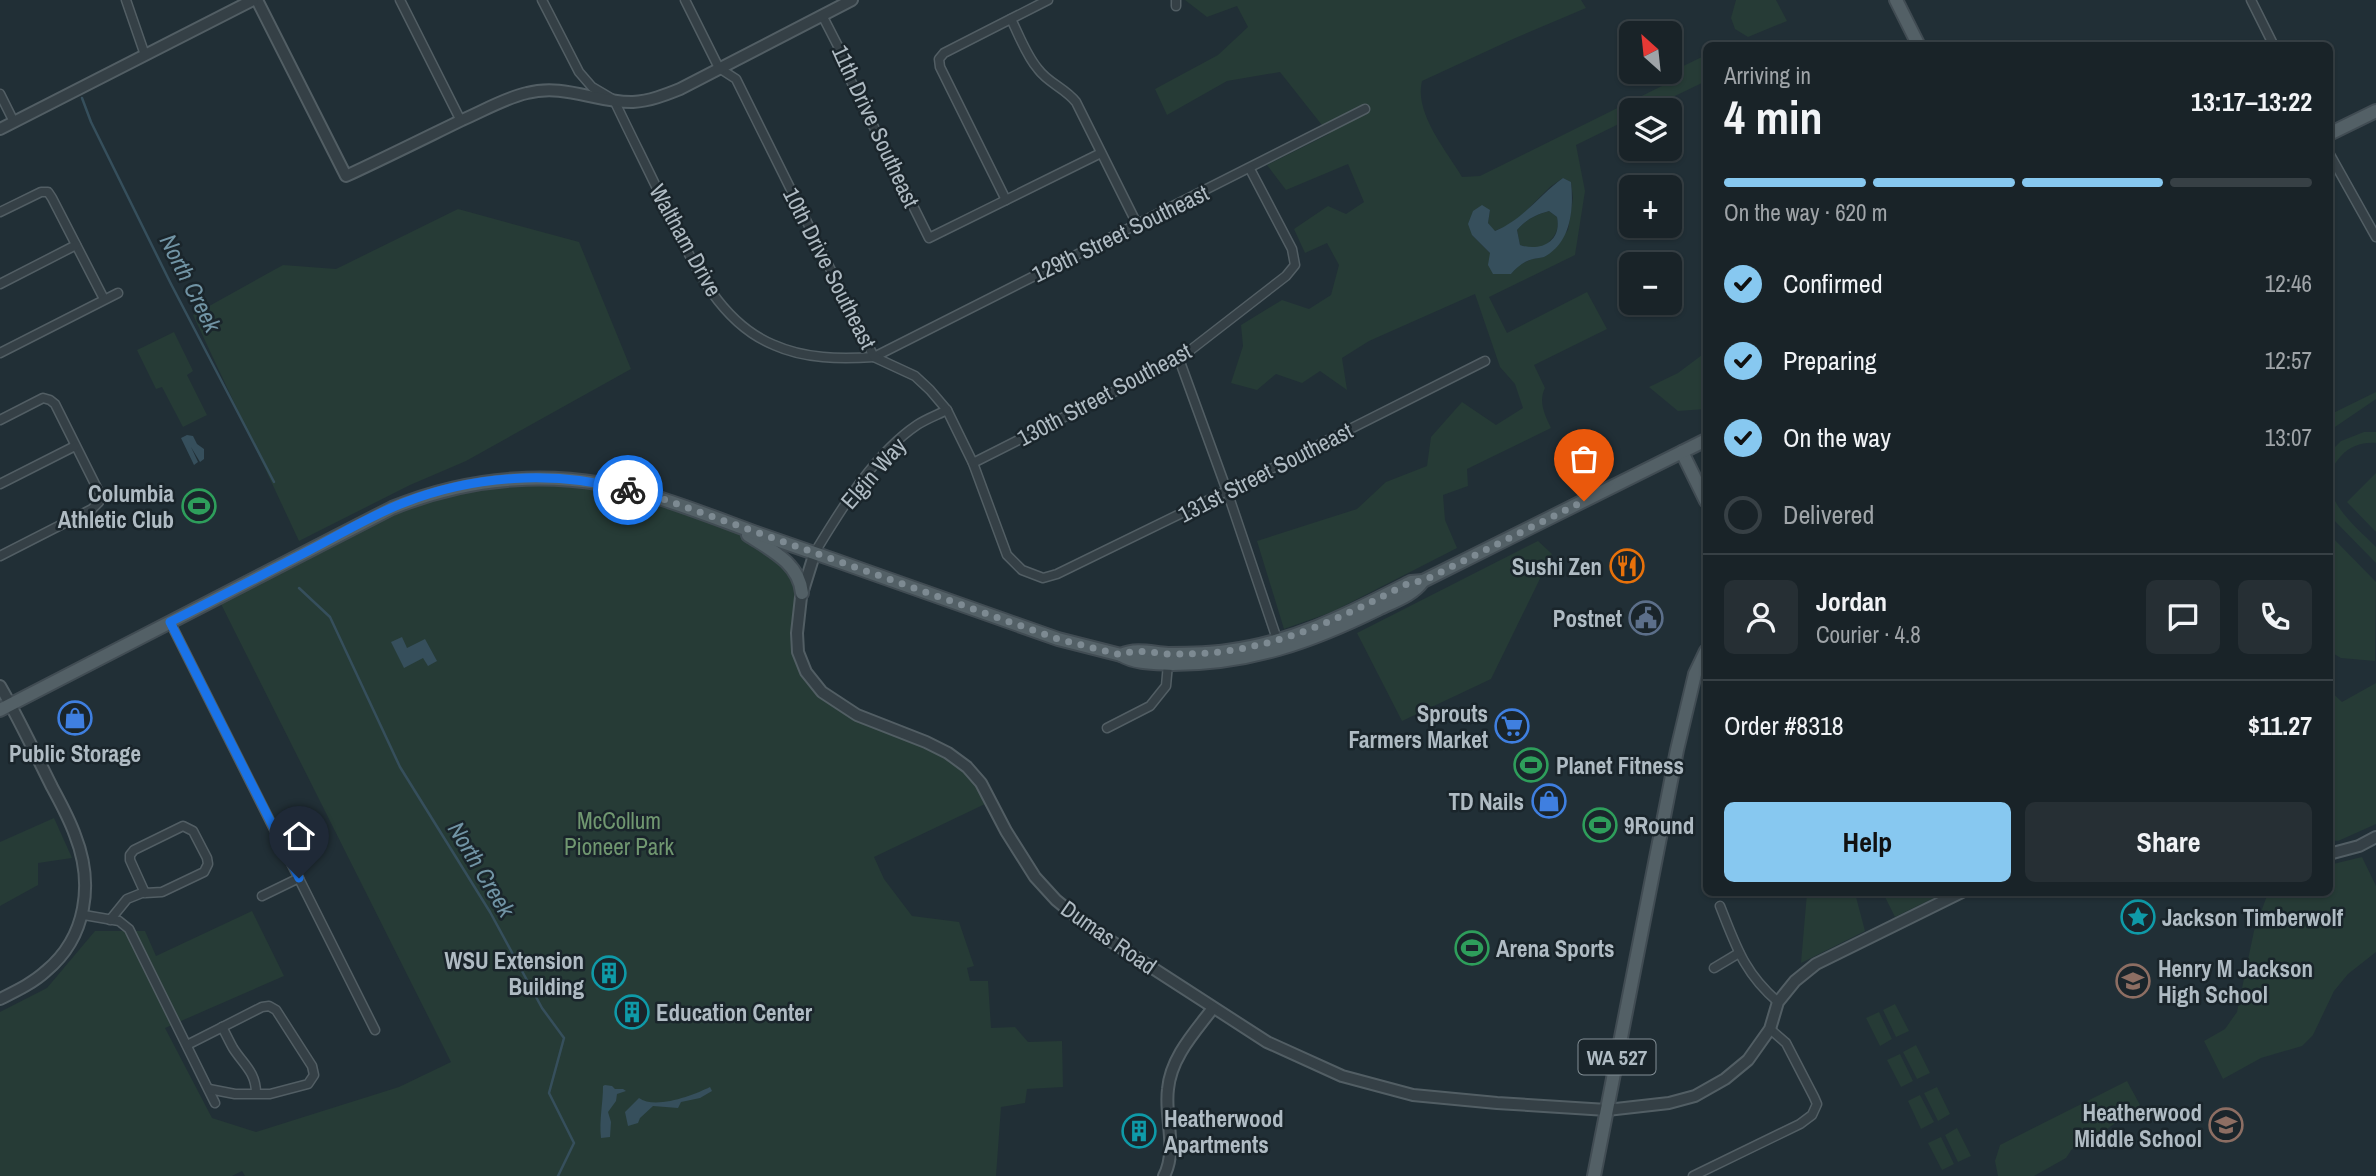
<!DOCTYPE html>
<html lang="en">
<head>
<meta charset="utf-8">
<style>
	:root { --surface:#192328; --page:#262f34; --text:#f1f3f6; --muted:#9fa4a8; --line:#374045; --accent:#87c8f0 }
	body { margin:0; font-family:"Archivo Narrow",sans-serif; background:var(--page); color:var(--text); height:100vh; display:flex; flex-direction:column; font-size:26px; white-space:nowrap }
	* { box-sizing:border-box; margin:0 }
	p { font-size:23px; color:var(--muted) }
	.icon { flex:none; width:38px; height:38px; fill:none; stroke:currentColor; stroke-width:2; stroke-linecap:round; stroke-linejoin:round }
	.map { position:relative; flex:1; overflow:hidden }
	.drawer { position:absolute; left:1703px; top:42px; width:630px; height:854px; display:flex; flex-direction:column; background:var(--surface); border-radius:10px; box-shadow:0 2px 5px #0004,0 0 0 2px var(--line) }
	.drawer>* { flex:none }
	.needle { width:46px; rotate:333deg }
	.controls { position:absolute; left:1619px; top:21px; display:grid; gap:14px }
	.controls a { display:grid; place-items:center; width:63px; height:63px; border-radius:10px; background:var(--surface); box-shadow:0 2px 5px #0004,0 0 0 2px var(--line); font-size:35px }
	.pin { position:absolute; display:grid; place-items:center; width:60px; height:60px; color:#fff; margin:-72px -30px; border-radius:50% 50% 50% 0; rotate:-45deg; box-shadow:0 0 7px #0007 }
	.pin .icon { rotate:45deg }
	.courier { position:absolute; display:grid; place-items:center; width:70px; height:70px; margin:-35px; border:5px solid #1a73e8; border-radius:50%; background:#fff; color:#222; box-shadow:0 2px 9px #0007 }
	.summary em { font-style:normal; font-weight:800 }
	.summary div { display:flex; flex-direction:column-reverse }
	.summary { display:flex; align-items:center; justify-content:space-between; height:119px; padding:0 21px }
	h1 { font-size:46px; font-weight:800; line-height:52px }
	.bar { display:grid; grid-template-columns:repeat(4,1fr); gap:10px 7px; align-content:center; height:84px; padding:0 21px }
	.bar i { height:9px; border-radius:5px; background:var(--line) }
	.bar .on { background:var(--accent) }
	.bar p { grid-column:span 4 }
	.line { display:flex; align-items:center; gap:18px; padding:0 21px; border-top:2px solid var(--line) }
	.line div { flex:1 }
	.round { display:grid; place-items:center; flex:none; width:74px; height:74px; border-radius:10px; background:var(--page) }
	ol { padding:0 21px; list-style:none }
	li { display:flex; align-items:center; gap:21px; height:77px }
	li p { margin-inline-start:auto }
	li .icon { padding:7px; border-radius:50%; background:var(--accent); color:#111; stroke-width:4 }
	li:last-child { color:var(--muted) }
	li i { width:38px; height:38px; border:4px solid var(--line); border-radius:50% }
	.action { display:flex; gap:14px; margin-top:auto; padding:14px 21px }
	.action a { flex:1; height:80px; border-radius:10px; background:var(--accent); color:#111; font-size:28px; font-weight:800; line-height:80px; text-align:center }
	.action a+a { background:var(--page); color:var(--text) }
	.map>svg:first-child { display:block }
</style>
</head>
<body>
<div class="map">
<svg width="2376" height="1176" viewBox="0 0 2376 1176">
	<rect width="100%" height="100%" fill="#212f36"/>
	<!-- green -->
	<g fill="#263b36" fill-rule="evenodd">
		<path d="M1185,0H1581L1586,8L1513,39L1422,81C1414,113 1446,150 1462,177L1480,176L1670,82L1673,71L1706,55V81L1646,110H1631V118L1576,145L1585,191L1575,255L1489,297L1507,333L1587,292L1607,329L1534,365L1545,388C1538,402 1545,415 1551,428L1467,469L1468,486L1443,495L1445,520L1457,548L1332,612L1284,629L1257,541L1357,509L1386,482L1427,466L1431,437L1462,402L1496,425L1523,408L1515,384L1500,367L1475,294L1369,341L1342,358L1347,390L1320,371L1302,383L1276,374L1257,390L1231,383L1243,346L1241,325L1282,300L1309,309L1331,295L1339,265L1327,243L1305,253L1294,229L1328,206L1346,214L1364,202L1348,164L1286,190L1267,165L1329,134L1280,72L1227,81L1167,115L1155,89L1218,55L1248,27L1237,6L1207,17ZM1563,178L1571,182L1573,198L1568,230L1544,257L1532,259L1519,265L1511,274L1472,235L1490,210L1488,223L1494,231L1507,226L1520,217L1550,187Z"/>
		<polygon points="1736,0 1776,0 1787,21 1748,37 1735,29 1731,18"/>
		<polygon points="458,209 579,242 631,369 466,461 410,485 299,541 193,315 283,265 336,269"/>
		<path d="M1549,211L1557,217C1560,231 1554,237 1544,247L1529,248L1520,245L1517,230C1527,219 1535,215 1549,211Z"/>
		<polygon points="174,332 193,371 187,375 207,415 183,427 162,387 156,389 137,350"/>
		<polygon points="1706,352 1706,409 1678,411 1649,387 1678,373"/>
		<polygon points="2376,392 2376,399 2329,431 2329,415"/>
		<path d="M2364,432H2376V443C2363,442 2350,446 2341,456C2309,490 2353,524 2376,547V563L2329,515V453L2341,441Z"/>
		<polygon points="2376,473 2376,532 2347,502"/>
		<polygon points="580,480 762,535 798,583 798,615 806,672 842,708 948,753 989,796 982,800 985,804 874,857 884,879 912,916 959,922 974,966 967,968 970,981 988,981 991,1028 1015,1027 1028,1042 1062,1041 1063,1087 1027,1089 1025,1103 1001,1107 996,1176 245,1176 242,1171 232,1176 0,1176 0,1012 47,988 95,931 145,931 156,956 252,911 284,976 165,1028 212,1118 256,1132 399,1087 451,1062 218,598 436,492"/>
		<polygon points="2329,534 2376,582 2375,661 2341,658 2329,651"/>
		<polygon points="1538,541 1552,554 1491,679 1402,721 1357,633"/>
		<polygon points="2376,683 2376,824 2338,841 2329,840 2329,690 2342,702"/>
		<polygon points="54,818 72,858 38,863 38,885 0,906 0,842"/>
		<polygon points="2362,857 2376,886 2376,952 2348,974 2334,991 2313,1035 2302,1046 2261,1058 2223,1079 2204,1041 2225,1029 2237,1012 2254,931 2268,893 2329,892 2329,865"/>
		<polygon points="1807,893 1863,893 1856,897 1865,931 1801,963"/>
		<polygon points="1883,893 1944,893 1895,917"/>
		<polygon points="1895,1004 1909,1031 1896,1037 1883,1010"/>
		<polygon points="1879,1012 1892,1039 1880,1046 1866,1018"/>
		<polygon points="1916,1045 1930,1073 1917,1079 1903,1052"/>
		<polygon points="1900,1054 1913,1081 1901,1087 1887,1060"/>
		<polygon points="2127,1081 2140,1105 2099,1135 2072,1149 2066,1158 2034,1176 1998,1176 1995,1161 2000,1145"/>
		<polygon points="1937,1087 1950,1114 1938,1121 1924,1093"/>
		<polygon points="1920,1095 1934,1122 1921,1129 1908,1101"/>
		<polygon points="1957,1128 1971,1156 1958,1162 1945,1135"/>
		<polygon points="1941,1137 1954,1164 1942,1170 1928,1143"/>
	</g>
	<!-- water -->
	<g fill="#364f5c" fill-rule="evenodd">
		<path d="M1563,178L1571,182C1574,209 1571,243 1544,257C1542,258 1536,258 1533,259C1524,261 1517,267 1511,274H1493L1488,265L1490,253L1472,235L1468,224L1473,211L1482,205L1490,210L1488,223L1495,231C1523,220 1539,195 1563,178ZM1549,211L1557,217C1562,241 1541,252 1520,245L1517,230C1527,219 1535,215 1549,211Z"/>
		<polygon points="187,435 193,436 197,444 204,449 204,459 200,462 191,447 198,462 194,465 181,438"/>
		<polygon points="402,637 407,648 425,639 437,661 428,666 423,658 404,668 391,642"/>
		<path d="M605,1085L612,1086L615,1089H623L626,1091L617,1094L616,1101L608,1112L611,1122L610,1137L601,1138C599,1120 603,1104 603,1086Z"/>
		<path d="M710,1087L712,1091L700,1098L681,1102L678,1108L653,1106L640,1118L638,1123L628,1126L625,1112L639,1098C655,1110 694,1095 710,1087Z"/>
	</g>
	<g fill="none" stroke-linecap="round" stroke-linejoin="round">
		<!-- stream -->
		<g stroke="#364f5c" stroke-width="2.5">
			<polyline points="82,98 91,122 171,284 274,482"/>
			<polyline points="299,588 330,617 400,767 490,912 542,1008 564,1038 549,1093 574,1143 558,1176"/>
		</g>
		<defs>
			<g id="minor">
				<polyline points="126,0 145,55"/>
				<polyline points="400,0 461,121"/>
				<path d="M542,0L579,72L592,87L614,100C630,134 647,167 663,201C689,254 715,321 774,345C805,359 840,359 874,357L1365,109"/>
				<polyline points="685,0 719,68 736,79 874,357 915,376 930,390 947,410 973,463 1007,555 1022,570 1043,578 1057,574 1227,491 1485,361"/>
				<polyline points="1176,0 1176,6"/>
				<polyline points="2251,0 2274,46"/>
				<polyline points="822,15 840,50 844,67 929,238 1101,153"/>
				<path d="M1011,19C1019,35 1026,55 1038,69C1048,83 1065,88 1076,102L1137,224"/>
				<polyline points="0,94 14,122"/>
				<polyline points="2329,153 2376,237"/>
				<polyline points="1006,200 940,67 939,59 944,53 1048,0"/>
				<polyline points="0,212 41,192 48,192 52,198 104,299"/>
				<polyline points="0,284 76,245"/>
				<polyline points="0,353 118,293"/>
				<polyline points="1179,359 1227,491 1278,642"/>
				<polyline points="0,420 43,398 50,400 55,404 100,494 99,502 92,509 0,556"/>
				<polyline points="973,463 1179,359 1286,276 1295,265 1292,249 1250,169"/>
				<polyline points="0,484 75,446"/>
				<path d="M815,552C842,508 874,454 917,425C926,419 937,415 947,410"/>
				<polyline points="170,622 375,1030"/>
				<polyline points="1107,728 1150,706 1166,686 1168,664"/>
				<polyline points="262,896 299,878"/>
				<path d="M1720,906C1736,946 1744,973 1778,1002"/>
				<polyline points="84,915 119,921 129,929 215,1103"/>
				<polyline points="110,920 127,899 142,893 145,893 162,892 204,872 208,864 207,858 193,831 183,826 134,850 130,855 130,860 145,893"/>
				<polyline points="1714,968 1739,953"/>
				<path d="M222,1027C226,1034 229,1041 233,1048C243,1064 256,1072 256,1093"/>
				<polyline points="187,1045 262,1007 269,1006 276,1010 312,1066 314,1075 308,1084 270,1094 235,1094 209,1089"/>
				<polyline points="1693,1176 1800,1124 1812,1115 1817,1104 1814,1097 1786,1043 1770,1029"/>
			</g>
			<g id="tertiary">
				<path d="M257,0L346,176C385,158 423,139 462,120C483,111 505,98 527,93C564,83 597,103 633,102C650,101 665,95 680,89L852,0"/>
				<polyline points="0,129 253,0"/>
				<polyline points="815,552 801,597 797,633 798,652 806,672 822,692 857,715 926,742 948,753 967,767 981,783 1006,831 1035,877 1056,900 1089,927 1267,1042 1342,1076 1413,1095 1497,1103 1607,1110 1669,1103 1695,1096 1725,1079 1748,1060 1770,1029 1778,1002 1795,981 1816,964 1962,892"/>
				<path d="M0,686C19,719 35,753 52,787C60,802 69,818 75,835C94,883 87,937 46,971C33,983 16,991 0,999"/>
				<polyline points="2329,854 2359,846 2376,837"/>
				<path d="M1164,1176C1178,1149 1164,1117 1168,1089C1171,1057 1195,1032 1213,1008"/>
			</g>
			<g id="primary">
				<polyline points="1896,0 1919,46"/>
				<polyline points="2329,134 2376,111"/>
				<polyline points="1682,452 1706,501"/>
				<path d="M748,535C771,550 799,563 802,593"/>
				<path d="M1121,655C1136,648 1152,653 1168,654C1188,654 1208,654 1227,651C1296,642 1350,613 1411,582L1423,581L1706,440"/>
				<path d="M0,710L392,508C480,472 573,469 662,499C696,510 729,523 762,535C861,569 960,604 1058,639L1121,655C1136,664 1156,663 1173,664C1249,664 1311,642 1378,609C1394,601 1412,596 1423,581"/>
				<polyline points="1594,1176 1677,750 1695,674 1706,651"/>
			</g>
		</defs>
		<!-- minor casing -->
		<use href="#minor" stroke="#525e64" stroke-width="11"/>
		<!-- tertiary casing -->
		<use href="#tertiary" stroke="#525e64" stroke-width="14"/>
		<!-- primary casing -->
		<use href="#primary" stroke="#414c53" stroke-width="16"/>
		<!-- minor -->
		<use href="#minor" stroke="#354046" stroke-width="8"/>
		<!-- tertiary -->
		<use href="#tertiary" stroke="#354046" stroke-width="10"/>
		<!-- primary -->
		<use href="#primary" stroke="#536066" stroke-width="12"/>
	</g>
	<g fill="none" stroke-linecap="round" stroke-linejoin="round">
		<!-- done -->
		<path stroke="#7d8a92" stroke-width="7" stroke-dasharray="0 12.6" d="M628,490L660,498L1058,639L1121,655C1136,648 1152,653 1168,654C1188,654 1208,654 1227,651C1296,641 1350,613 1411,582L1423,581L1584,501"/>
		<!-- route -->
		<path stroke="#1a73e8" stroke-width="9" d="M299,878L170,622C216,599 262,575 308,551C339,535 370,516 403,503C474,475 554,470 628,490"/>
	</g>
	<!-- icons -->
	<defs>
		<symbol id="stadium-ring" viewBox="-11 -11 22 22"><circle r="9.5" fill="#1a252b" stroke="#2e9e5b" stroke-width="1.5"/><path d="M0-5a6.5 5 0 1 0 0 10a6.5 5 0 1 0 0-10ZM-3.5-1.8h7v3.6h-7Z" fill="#2e9e5b"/></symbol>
		<symbol id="restaurant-ring" viewBox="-11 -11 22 22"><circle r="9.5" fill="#1a252b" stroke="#e8710a" stroke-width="1.5"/><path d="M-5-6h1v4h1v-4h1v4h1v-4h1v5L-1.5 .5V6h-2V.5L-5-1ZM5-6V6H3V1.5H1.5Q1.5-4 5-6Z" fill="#e8710a"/></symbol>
		<symbol id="civic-ring" viewBox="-11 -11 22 22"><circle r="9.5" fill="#1a252b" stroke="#5c6f8a" stroke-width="1.5"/><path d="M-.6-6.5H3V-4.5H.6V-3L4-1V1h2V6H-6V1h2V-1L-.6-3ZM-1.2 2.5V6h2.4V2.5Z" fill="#5c6f8a"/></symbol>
		<symbol id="shop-ring" viewBox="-11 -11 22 22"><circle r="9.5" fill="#1a252b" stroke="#3f7fe0" stroke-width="1.5"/><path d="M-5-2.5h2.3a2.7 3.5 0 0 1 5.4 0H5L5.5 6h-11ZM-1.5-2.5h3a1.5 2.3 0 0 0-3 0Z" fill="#3f7fe0"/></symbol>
		<symbol id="supermarket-ring" viewBox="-11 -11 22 22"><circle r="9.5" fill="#1a252b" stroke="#3f7fe0" stroke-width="1.5"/><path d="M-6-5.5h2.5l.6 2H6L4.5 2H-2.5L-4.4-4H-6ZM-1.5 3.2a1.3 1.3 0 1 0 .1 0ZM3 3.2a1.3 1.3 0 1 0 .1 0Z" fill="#3f7fe0"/></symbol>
		<symbol id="sight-ring" viewBox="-11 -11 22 22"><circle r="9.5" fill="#1a252b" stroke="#0f9aa8" stroke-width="1.5"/><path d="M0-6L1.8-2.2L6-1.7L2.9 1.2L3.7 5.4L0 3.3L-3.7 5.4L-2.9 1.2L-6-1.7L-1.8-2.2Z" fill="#0f9aa8"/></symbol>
		<symbol id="building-ring" viewBox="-11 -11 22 22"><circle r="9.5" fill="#1a252b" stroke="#0f9aa8" stroke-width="1.5"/><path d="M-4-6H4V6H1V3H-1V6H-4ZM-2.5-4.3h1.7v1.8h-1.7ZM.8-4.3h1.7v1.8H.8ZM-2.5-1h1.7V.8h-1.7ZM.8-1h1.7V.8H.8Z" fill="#0f9aa8"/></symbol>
		<symbol id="school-ring" viewBox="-11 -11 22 22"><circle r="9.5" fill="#1a252b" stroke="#8d6e63" stroke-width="1.5"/><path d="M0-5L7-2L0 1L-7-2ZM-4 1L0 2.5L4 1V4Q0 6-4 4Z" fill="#8d6e63"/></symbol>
	</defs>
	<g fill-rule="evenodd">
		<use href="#stadium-ring" x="180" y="487" width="38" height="38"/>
		<use href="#restaurant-ring" x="1608" y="547" width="38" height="38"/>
		<use href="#civic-ring" x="1627" y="599" width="38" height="38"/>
		<use href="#shop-ring" x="56" y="699" width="38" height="38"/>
		<use href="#supermarket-ring" x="1493" y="707" width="38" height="38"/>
		<use href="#stadium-ring" x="1512" y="746" width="38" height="38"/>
		<use href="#shop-ring" x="1530" y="782" width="38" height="38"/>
		<use href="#stadium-ring" x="1581" y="806" width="38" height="38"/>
		<use href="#sight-ring" x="2119" y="898" width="38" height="38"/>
		<use href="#stadium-ring" x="1453" y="929" width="38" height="38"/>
		<use href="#building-ring" x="590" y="954" width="38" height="38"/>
		<use href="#school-ring" x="2114" y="962" width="38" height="38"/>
		<use href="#building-ring" x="613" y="993" width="38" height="38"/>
		<use href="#school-ring" x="2207" y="1106" width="38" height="38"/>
		<use href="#building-ring" x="1120" y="1112" width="38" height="38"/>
	</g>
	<g text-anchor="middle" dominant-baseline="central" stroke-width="5" stroke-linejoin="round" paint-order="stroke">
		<!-- shield labels -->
		<rect fill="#1a252b" stroke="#828e95" stroke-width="2" x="1578.5" y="1039.5" width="77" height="35" rx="5"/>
		<g font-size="21" font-weight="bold" fill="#afbbc3">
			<text x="1617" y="1057">WA 527</text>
		</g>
		<!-- street labels -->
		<g font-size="23" fill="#afbbc3" stroke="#1a252b">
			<text transform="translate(876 126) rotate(65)">11th Drive Southeast</text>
			<text transform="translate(1120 233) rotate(-26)">129th Street Southeast</text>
			<text transform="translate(686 240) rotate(61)">Waltham Drive</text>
			<text transform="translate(830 268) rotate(63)">10th Drive Southeast</text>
			<text transform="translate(1104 394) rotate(-28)">130th Street Southeast</text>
			<text transform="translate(1265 472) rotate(-27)">131st Street Southeast</text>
			<text transform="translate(873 473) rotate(-49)">Elgin Way</text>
			<text transform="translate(1109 937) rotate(35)">Dumas Road</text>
		</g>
		<!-- poi labels -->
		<g font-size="23" font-weight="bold" fill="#afbbc3" stroke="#1a252b" text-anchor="end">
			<text x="174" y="493">Columbia<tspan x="174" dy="26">Athletic Club</tspan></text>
			<text x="1602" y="566">Sushi Zen</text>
			<text x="1622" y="618">Postnet</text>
			<text x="1488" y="713">Sprouts<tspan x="1488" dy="26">Farmers Market</tspan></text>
			<text x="75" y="753" text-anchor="middle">Public Storage</text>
			<text x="1556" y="765" text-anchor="start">Planet Fitness</text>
			<text x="1524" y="801">TD Nails</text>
			<text x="1624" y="825" text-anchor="start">9Round</text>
			<text x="2162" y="917" text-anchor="start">Jackson Timberwolf</text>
			<text x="1496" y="948" text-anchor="start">Arena Sports</text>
			<text x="584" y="960">WSU Extension<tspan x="584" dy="26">Building</tspan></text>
			<text x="2158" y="968" text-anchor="start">Henry M Jackson<tspan x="2158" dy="26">High School</tspan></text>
			<text x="656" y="1012" text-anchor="start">Education Center</text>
			<text x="2202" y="1112">Heatherwood<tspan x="2202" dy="26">Middle School</tspan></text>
			<text x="1164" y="1118" text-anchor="start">Heatherwood<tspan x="1164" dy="26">Apartments</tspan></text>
		</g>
		<!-- park labels -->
		<g font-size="23" fill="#709770" stroke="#1a252b">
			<text x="619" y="820">McCollum<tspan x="619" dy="26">Pioneer Park</tspan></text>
		</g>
		<!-- water labels -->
		<g font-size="24" font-style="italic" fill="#7194a5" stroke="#1a252b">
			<text transform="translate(191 283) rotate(63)">North Creek</text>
			<text transform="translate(482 869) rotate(59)">North Creek</text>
		</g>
	</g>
</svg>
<div class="controls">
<a><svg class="needle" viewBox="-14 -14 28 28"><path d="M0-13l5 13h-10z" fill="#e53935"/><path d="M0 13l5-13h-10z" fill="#9fa4a8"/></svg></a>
<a><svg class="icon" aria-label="layers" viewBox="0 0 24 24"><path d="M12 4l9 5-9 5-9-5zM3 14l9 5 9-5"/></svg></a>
<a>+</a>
<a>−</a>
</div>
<div class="pin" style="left:1584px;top:501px;background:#ea580c"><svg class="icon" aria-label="bag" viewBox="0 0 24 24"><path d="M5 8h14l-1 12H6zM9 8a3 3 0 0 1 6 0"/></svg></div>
<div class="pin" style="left:299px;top:878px;background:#1f2937"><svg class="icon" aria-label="home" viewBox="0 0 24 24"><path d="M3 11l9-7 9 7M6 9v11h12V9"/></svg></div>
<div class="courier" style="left:628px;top:490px"><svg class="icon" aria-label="bike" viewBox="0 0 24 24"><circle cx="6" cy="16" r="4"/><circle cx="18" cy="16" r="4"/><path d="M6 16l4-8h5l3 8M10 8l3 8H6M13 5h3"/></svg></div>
<section class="drawer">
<div class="summary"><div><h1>4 min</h1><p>Arriving in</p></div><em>13:17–13:22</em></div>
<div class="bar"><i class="on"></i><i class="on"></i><i class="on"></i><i></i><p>On the way · 620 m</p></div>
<ol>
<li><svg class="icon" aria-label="check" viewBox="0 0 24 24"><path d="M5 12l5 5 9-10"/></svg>Confirmed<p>12:46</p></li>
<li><svg class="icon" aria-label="check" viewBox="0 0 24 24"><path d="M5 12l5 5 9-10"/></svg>Preparing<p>12:57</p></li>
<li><svg class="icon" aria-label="check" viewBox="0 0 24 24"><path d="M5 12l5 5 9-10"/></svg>On the way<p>13:07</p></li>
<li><i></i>Delivered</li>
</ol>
<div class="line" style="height:126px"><a class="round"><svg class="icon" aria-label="person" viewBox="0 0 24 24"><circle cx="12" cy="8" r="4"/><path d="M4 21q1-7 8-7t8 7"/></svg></a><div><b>Jordan</b><p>Courier · 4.8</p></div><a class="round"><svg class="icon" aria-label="chat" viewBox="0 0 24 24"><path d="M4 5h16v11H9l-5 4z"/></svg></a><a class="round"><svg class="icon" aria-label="phone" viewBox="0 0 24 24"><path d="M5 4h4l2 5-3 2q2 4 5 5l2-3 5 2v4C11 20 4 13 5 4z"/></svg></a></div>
<div class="line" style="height:91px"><div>Order #8318</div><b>$11.27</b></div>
<div class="action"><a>Help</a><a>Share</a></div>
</section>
</div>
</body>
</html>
